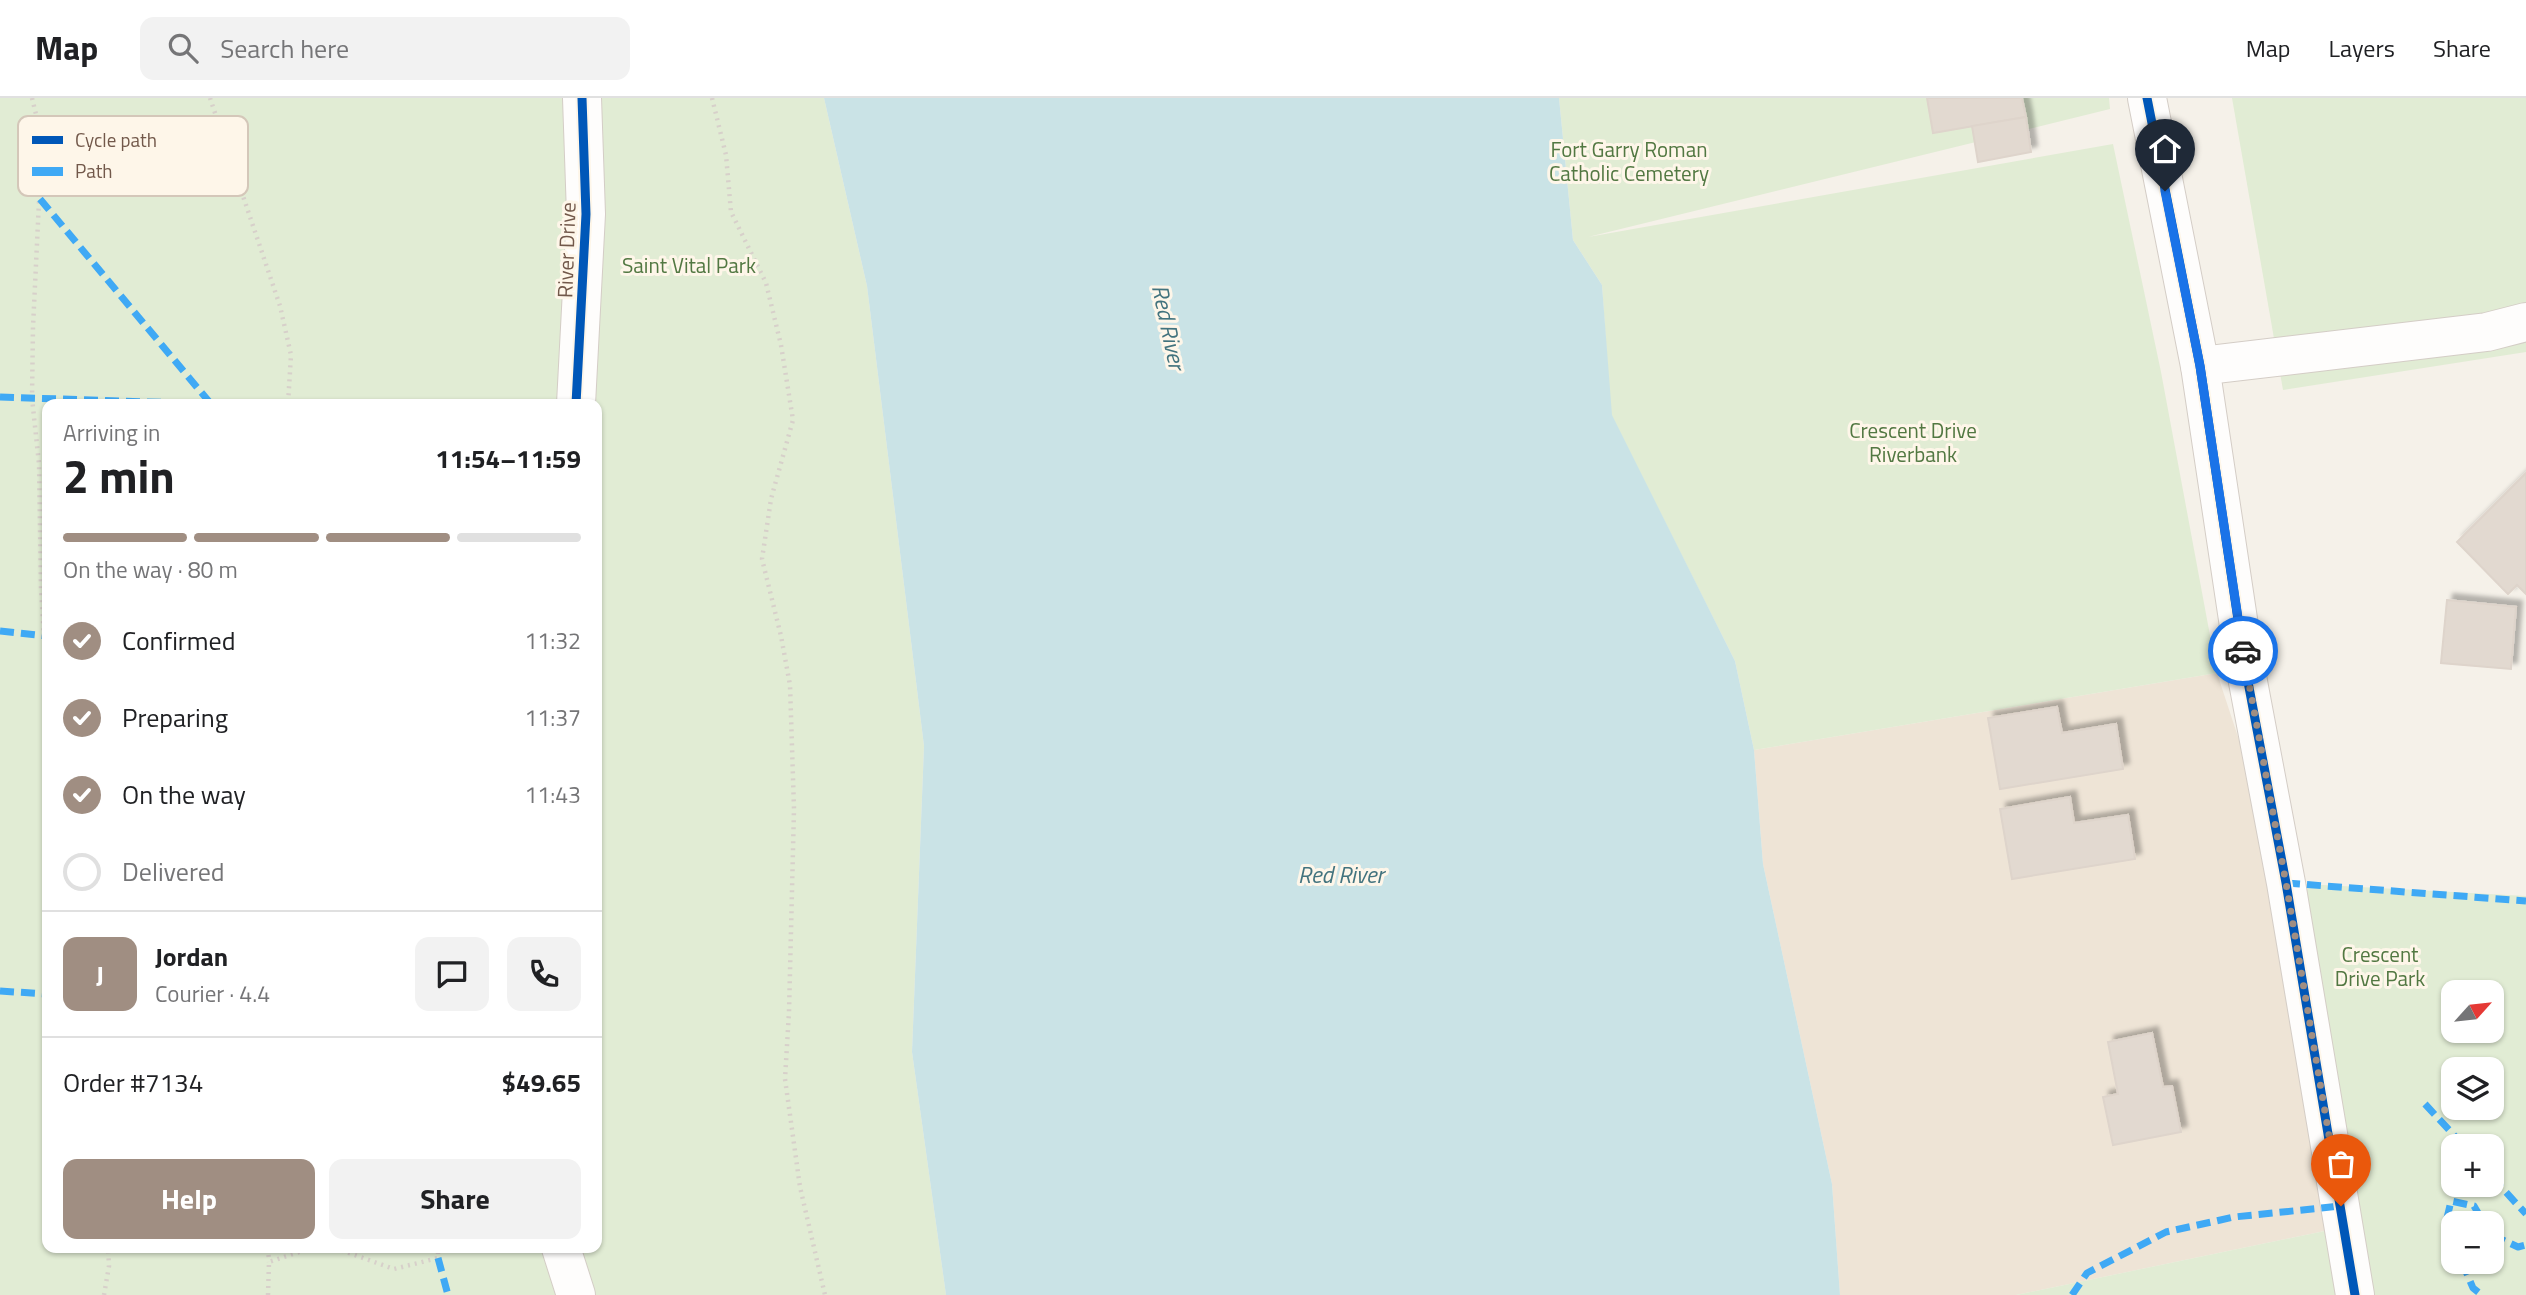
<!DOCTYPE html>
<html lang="en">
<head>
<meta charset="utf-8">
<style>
	:root { --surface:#fff; --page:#f2f2f2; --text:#202124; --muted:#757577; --line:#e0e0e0; --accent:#a08e82 }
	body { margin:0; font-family:"Titillium Web",sans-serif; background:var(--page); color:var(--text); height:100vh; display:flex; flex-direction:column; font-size:26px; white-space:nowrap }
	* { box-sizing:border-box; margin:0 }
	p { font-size:23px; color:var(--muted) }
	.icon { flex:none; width:38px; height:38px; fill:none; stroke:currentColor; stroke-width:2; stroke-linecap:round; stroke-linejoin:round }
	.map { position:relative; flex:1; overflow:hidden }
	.side { position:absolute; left:42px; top:301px; width:560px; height:854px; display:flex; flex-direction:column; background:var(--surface); border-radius:14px; box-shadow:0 2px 5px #0004 }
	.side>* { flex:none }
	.needle { width:46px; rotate:63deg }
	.controls { position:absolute; left:2441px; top:882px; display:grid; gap:14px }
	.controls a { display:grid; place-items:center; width:63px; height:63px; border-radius:14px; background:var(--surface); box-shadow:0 2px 5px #0004; font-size:35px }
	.pin { position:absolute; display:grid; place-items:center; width:60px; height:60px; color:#fff; margin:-72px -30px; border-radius:50% 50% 50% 0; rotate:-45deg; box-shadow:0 0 7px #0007 }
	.pin .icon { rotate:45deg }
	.courier { position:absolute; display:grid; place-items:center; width:70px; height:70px; margin:-35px; border:5px solid #1a73e8; border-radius:50%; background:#fff; color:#222; box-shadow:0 2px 9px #0007 }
	.headline em { font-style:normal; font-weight:700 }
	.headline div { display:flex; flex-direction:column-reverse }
	.headline { display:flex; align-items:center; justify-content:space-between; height:119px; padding:0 21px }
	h1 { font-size:46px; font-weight:700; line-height:52px }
	.bar { display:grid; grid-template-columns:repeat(4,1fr); gap:10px 7px; align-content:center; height:84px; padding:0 21px }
	.bar i { height:9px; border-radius:5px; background:var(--line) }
	.bar .current { background:var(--accent) }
	.bar p { grid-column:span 4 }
	.line { display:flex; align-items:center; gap:18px; padding:0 21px; border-top:2px solid var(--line) }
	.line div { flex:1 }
	.round { display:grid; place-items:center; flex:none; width:74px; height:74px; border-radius:14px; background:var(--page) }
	ol { padding:0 21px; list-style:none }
	li { display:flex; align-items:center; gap:21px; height:77px }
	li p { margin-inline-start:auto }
	li .icon { padding:7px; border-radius:50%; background:var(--accent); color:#fff; stroke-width:4 }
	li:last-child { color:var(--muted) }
	li i { width:38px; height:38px; border:4px solid var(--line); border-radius:50% }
	.primary-button { display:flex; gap:14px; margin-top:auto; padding:14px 21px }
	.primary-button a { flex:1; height:80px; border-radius:14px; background:var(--accent); color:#fff; font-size:28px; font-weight:700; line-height:80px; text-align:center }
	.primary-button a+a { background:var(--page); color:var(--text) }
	header { display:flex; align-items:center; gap:42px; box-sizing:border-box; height:98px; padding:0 35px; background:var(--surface); border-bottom:2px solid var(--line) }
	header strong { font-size:33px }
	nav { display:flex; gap:38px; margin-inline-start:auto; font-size:24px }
	.search { width:490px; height:63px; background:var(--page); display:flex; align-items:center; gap:18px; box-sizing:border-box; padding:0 24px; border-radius:14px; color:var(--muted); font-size:26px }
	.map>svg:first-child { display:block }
</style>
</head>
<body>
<header>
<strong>Map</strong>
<div class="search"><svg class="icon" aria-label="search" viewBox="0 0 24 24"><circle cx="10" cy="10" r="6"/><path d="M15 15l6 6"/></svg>Search here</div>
<nav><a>Map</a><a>Layers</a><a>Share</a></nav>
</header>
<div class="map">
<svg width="2526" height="1197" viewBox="0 0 2526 1197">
	<defs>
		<filter id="shadow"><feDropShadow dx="6" dy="-6" stdDeviation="2" flood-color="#0004"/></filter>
	</defs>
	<rect width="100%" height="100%" fill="#f5f1e9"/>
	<!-- residential -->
	<polygon fill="#eee4d6" points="2217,575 2286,785 2344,1129 2016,1197 1840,1197 1832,1086 1763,766 1754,652"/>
	<!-- green -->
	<g fill="#e1ecd4" fill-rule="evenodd">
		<path d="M0,0H824L867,188L924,648L912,954L946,1197H0ZM47,306H597V1150H47Z"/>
		<polygon points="1559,0 2109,0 2110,11 1588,139 2113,46 2161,274 2217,575 1754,652 1735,563 1611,317 1602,187 1573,142"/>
		<polygon points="2232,0 2526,0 2526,254 2283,292"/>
		<path d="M2286,785L2526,798V1197H2016L2344,1129ZM2454,894H2492V933H2454ZM2454,971H2492V1010H2454ZM2454,1048H2492V1087H2454ZM2454,1125H2492V1164H2454Z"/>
	</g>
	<!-- water -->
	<polygon fill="#cae3e6" points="824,0 1559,0 1573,142 1602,187 1612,317 1735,563 1754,652 1763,766 1832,1086 1840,1197 946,1197 912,954 924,648 867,188"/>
	<!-- building -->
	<g fill="#e2d9d0" stroke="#ded4cb" stroke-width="2" filter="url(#shadow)">
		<polygon points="1927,0 2022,0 2026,19 1933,35"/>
		<polygon points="2026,19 2031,54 1978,64 1972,28"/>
		<polygon points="2526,375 2526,496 2517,487 2508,496 2457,444"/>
		<polygon points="2447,502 2516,509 2511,571 2441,565"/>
		<polygon points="2057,609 2062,635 2116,626 2123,671 2000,691 1988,620"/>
		<polygon points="2070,699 2074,725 2128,717 2135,761 2012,781 2000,711"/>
		<polygon points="2152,935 2163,989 2172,988 2181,1034 2113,1047 2103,999 2118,996 2108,944"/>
	</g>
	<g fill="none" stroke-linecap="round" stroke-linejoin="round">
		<defs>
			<g id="minor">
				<polyline points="2147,0 2200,268 2245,568 2286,785 2355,1197"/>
				<polyline points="2200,268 2487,234 2526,224"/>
				<polyline points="576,306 586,116 582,0"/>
				<polyline points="561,1150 576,1197"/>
			</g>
		</defs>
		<!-- minor casing -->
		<use href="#minor" stroke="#d4cdc6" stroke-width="40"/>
		<!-- path -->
		<g stroke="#d7d0ca" stroke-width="4.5" stroke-dasharray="2 5" stroke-linecap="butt">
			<polyline points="32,0 42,41 33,229 32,300 39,366 41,490 47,589"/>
			<polyline points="210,0 280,208 291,257 288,306"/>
			<polyline points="712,0 726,57 731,114 766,185 781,247 793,322 771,401 762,461 781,538 790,587 794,711 789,914 785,981 800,1089 825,1197"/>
			<polyline points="268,1150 269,1164"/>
			<polyline points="335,1150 394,1171 438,1160 438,1150"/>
			<polyline points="104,1197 109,1168 108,1150"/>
			<polyline points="268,1197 269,1164 311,1150"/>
		</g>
		<!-- minor -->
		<use href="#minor" stroke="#fefdfc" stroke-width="38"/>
		<!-- quiet -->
		<g stroke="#3fa9f5" stroke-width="7" stroke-dasharray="14 7" stroke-linecap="butt">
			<polyline points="40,101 211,306"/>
			<polyline points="0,299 211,306"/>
			<polyline points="0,533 47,538"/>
			<polyline points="2286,785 2526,803"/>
			<polyline points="0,893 47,896"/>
			<polyline points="2425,1006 2464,1048"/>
			<polyline points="2492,1079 2526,1116"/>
			<polyline points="2492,1137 2518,1149 2526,1147"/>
			<polyline points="2454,1141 2447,1120 2451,1103 2474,1108 2484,1125"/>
			<polyline points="438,1160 448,1197"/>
			<polyline points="2462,1164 2473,1190 2482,1197"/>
			<polyline points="2072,1197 2087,1175 2166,1134 2234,1119 2341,1108"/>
		</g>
		<defs>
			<g id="cycleway">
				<polyline points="2147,0 2200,268 2245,568 2286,785 2355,1197"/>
				<polyline points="576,306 586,116 582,0"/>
			</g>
		</defs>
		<!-- cycleway casing -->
		<use href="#cycleway" stroke="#fef6e9" stroke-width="13"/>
		<!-- cycleway -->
		<use href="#cycleway" stroke="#0057b8" stroke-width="9"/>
	</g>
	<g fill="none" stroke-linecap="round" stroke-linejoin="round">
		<!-- done -->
		<polyline stroke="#a08e82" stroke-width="7" stroke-dasharray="0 12.6" points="2243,553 2286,785 2341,1108"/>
		<!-- route -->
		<polyline stroke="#1a73e8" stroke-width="9" points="2165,93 2200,268 2243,553"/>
	</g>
	<g text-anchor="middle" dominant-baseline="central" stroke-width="6" stroke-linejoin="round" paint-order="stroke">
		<!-- park labels -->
		<g font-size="21" fill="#527842" stroke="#fef6e9">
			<text x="1629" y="51">Fort Garry Roman<tspan x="1629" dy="24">Catholic Cemetery</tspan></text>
			<text x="689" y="167">Saint Vital Park</text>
			<text x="1913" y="332">Crescent Drive<tspan x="1913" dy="24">Riverbank</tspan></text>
			<text x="2380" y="856">Crescent<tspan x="2380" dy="24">Drive Park</tspan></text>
		</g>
		<!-- street labels -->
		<g font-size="21" fill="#72584a" stroke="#fef6e9">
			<text transform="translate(566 152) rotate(-88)">River Drive</text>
		</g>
		<!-- water labels -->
		<g font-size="23" font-style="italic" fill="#42737e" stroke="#fef6e9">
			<text transform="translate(1169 229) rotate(78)">Red River</text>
			<text x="1341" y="776">Red River</text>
		</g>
	</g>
	<!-- legend -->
	<rect x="18" y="18" width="230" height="80" rx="10" fill="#fef6e9" stroke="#d4c7b9" stroke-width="2"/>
	<rect x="32" y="38" width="31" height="8" fill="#0057b8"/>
	<rect x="32" y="69" width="31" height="9" fill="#3fa9f5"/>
	<g font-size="19" fill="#72584a">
		<text x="75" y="49">Cycle path</text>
		<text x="75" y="80">Path</text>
	</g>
</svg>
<div class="controls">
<a><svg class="needle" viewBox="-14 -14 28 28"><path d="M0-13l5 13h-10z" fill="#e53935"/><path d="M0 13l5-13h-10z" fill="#757577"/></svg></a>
<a><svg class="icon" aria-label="layers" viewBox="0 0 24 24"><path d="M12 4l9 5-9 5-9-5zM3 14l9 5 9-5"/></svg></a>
<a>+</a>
<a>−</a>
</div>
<div class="pin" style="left:2341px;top:1108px;background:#ea580c"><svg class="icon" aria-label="bag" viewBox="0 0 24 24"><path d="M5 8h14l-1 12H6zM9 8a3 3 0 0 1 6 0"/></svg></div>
<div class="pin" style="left:2165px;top:93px;background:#1f2937"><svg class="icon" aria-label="home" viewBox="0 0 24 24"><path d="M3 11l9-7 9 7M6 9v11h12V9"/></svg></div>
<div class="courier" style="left:2243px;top:553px"><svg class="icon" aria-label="car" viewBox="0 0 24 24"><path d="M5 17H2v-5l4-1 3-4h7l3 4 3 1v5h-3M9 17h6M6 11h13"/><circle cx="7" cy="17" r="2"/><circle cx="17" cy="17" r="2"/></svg></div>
<section class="side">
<div class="headline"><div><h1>2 min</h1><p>Arriving in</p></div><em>11:54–11:59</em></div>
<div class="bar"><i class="current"></i><i class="current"></i><i class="current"></i><i></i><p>On the way · 80 m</p></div>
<ol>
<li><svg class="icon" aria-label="check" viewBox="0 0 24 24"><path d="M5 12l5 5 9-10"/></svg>Confirmed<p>11:32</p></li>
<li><svg class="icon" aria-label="check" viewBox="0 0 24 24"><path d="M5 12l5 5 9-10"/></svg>Preparing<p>11:37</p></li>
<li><svg class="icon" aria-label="check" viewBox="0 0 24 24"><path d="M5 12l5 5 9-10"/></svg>On the way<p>11:43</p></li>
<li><i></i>Delivered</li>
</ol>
<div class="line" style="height:126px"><b class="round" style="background:var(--accent);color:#fff">J</b><div><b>Jordan</b><p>Courier · 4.4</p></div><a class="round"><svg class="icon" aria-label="chat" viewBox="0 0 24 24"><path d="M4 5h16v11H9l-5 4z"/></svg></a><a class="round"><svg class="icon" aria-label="phone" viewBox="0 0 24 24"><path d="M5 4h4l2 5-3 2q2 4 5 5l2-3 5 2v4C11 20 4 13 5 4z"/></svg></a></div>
<div class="line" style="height:91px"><div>Order #7134</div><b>$49.65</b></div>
<div class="primary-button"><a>Help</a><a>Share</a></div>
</section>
</div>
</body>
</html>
